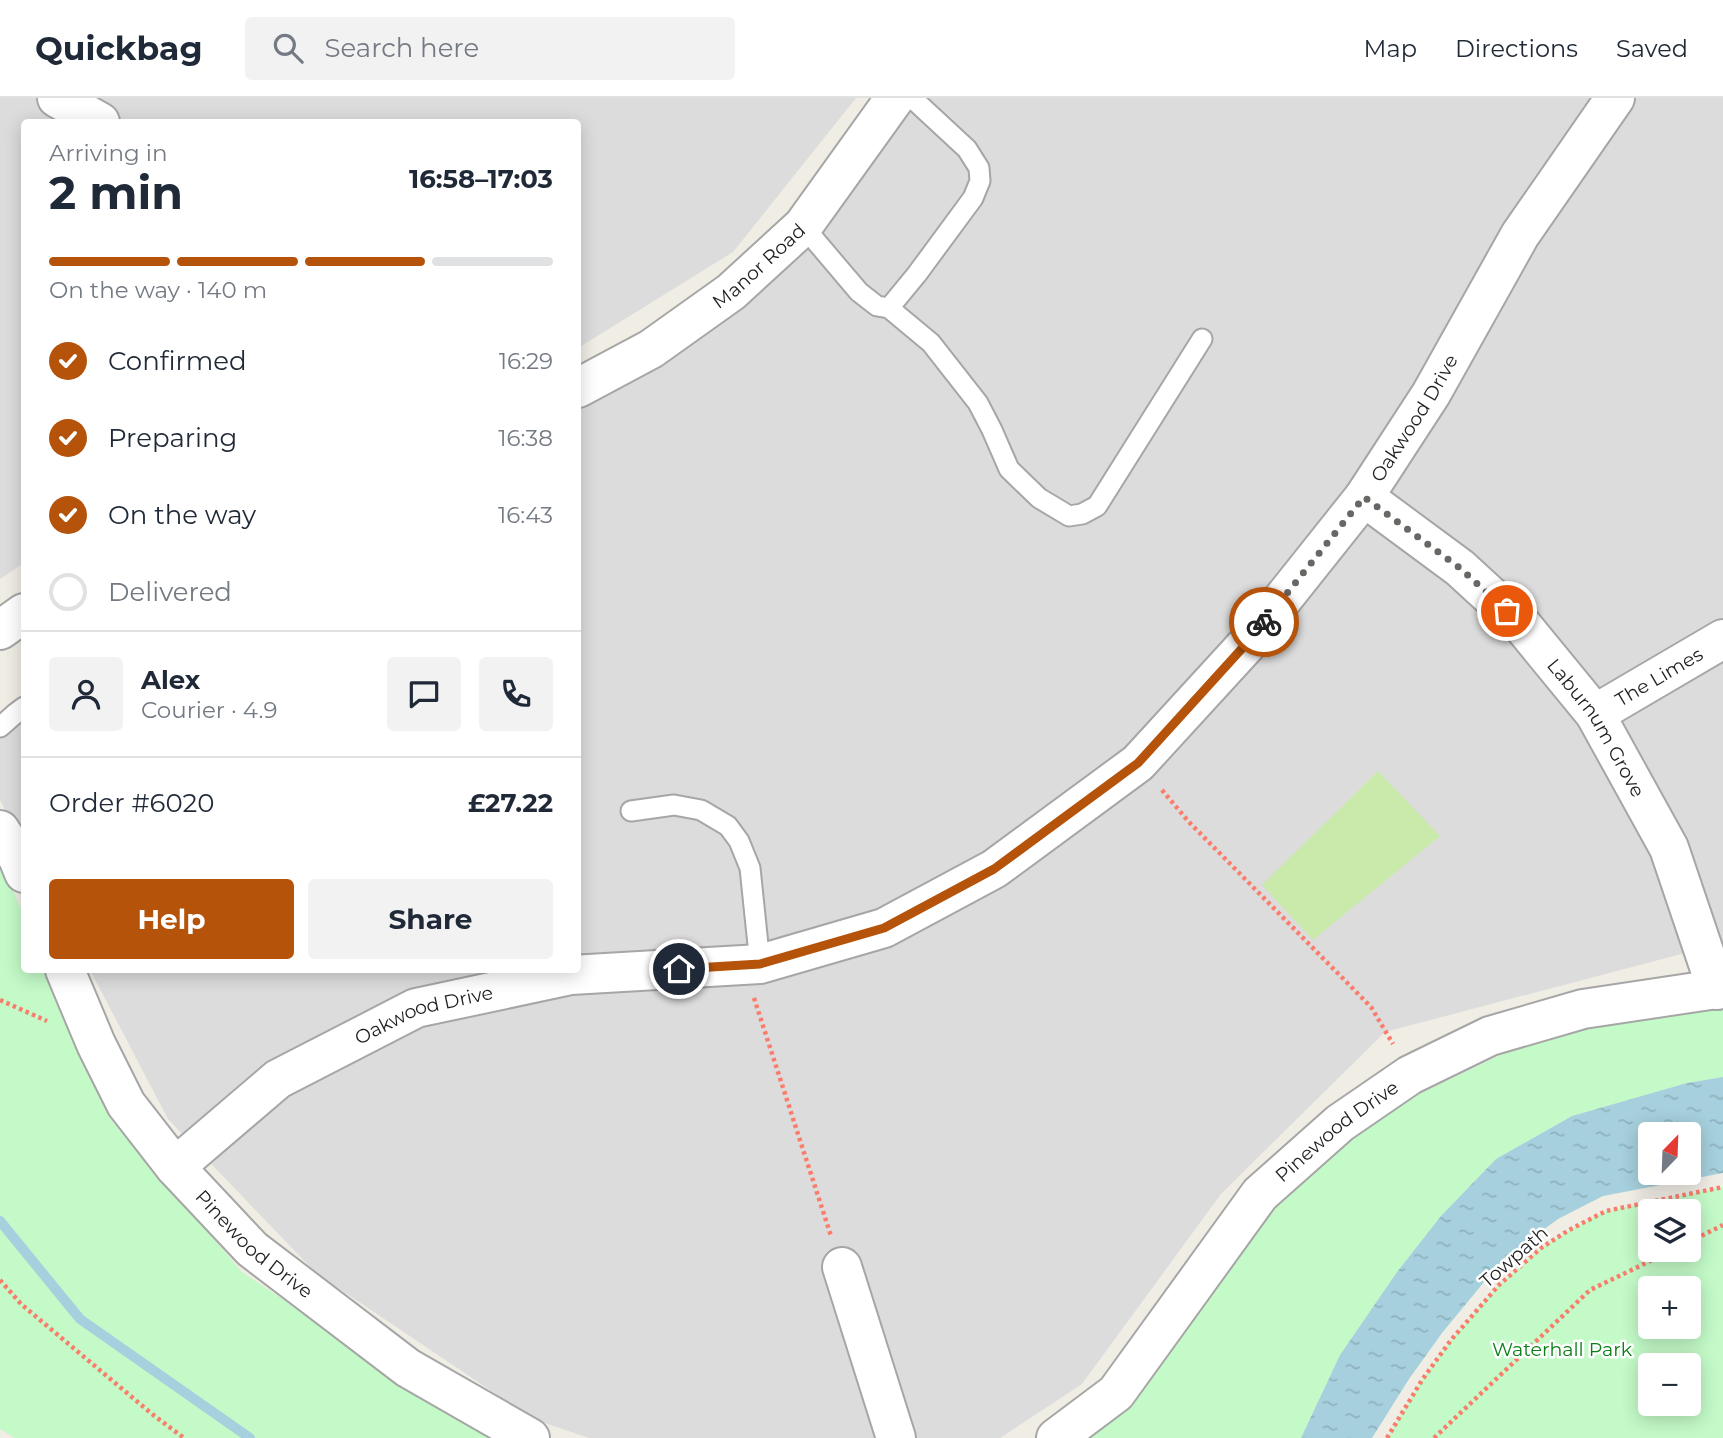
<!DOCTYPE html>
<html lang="en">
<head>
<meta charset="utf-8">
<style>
	:root { --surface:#fff; --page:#f2f2f3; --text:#1f2937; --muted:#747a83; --line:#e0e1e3; --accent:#b45309 }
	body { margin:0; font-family:Montserrat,sans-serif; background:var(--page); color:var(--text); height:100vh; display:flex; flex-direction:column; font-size:26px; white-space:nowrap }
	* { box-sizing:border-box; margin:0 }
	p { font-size:23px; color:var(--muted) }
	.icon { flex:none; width:38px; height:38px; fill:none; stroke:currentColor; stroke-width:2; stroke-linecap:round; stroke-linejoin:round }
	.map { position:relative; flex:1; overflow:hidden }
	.details { position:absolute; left:21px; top:21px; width:560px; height:854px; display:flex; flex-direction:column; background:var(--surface); border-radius:7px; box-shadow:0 4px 18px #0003 }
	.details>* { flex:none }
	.needle { width:46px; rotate:23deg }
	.fabs { position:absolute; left:1638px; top:1024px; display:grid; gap:14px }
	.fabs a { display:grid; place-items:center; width:63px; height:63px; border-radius:7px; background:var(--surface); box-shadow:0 4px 18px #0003; font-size:35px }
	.pin { position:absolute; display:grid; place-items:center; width:60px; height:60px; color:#fff; margin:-30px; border:4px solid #fff; border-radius:50%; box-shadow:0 2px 7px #0007 }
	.courier { position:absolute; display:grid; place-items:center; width:70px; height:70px; margin:-35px; border:5px solid #b45309; border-radius:50%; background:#fff; color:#222; box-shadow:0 2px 9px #0007 }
	.summary em { font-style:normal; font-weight:700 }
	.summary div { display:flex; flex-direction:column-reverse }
	.summary { display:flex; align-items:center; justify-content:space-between; height:119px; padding:0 28px }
	h1 { font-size:46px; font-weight:700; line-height:52px }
	.bar { display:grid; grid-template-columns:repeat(4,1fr); gap:10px 7px; align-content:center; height:84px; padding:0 28px }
	.bar i { height:9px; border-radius:5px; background:var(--line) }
	.bar .active { background:var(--accent) }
	.bar p { grid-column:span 4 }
	.line { display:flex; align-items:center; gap:18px; padding:0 28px; border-top:2px solid var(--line) }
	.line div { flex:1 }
	.round { display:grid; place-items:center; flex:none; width:74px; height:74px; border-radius:7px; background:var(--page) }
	ol { padding:0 28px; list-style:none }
	li { display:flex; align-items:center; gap:21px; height:77px }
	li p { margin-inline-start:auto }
	li .icon { padding:7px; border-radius:50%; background:var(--accent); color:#fff; stroke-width:4 }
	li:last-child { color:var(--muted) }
	li i { width:38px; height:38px; border:4px solid var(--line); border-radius:50% }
	.cta { display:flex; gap:14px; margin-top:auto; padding:14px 28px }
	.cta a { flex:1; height:80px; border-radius:7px; background:var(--accent); color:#fff; font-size:28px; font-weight:700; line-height:80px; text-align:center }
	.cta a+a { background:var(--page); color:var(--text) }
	header { display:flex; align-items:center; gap:42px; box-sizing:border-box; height:98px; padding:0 35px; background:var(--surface); border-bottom:2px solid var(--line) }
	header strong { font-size:33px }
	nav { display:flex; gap:38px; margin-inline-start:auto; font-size:24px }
	.search { width:490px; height:63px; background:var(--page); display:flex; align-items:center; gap:18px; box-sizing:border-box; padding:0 24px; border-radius:7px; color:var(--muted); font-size:26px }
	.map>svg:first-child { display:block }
</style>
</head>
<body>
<header>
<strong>Quickbag</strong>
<div class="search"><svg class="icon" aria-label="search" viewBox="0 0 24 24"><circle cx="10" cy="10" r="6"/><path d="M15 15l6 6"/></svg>Search here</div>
<nav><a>Map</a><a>Directions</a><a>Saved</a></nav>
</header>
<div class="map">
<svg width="1723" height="1340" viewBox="0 0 1723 1340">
	<defs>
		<pattern id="water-ripples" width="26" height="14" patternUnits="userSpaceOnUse" patternTransform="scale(1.75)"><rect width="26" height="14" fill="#a6d0dd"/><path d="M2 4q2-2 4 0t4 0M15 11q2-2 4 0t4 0" fill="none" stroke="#8eb2bd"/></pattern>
	</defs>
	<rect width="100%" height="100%" fill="#f0ede5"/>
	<!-- residential -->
	<g fill="#dddcdc">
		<polygon points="0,0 856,0 733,154 578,250 578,24 24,24 24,465 0,481"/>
		<polygon points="895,0 1723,0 1723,845 1385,934 1221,1096 1082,1286 1000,1340 589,1340 533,1321 316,1175 168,1021 90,872 578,872 578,290 731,194"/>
		<polygon points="24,620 24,748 0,702 0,635"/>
	</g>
	<!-- grass -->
	<polygon fill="#c9eaab" points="1378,673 1440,738 1313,842 1262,787"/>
	<!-- park -->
	<g fill="#c3fac8" fill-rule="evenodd">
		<polygon points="0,762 24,819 24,872 47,872 111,1022 242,1174 382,1268 503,1340 15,1340 0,1331"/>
		<polygon points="1723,908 1723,979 1687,985 1572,1018 1496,1061 1441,1118 1397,1174 1340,1257 1301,1340 1080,1340 1281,1099 1388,1011 1536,940"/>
		<path d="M1723,1089V1340H1387L1422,1282L1451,1242L1499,1187L1541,1150L1569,1132L1606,1113ZM1689,1113V1152H1650V1113ZM1650,1190H1689V1228H1650ZM1650,1267H1689V1306H1650Z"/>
	</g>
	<!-- water -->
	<path fill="url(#water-ripples)" fill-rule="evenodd" d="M1723,979V1075L1603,1098L1558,1121L1503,1161L1442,1235L1409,1281L1372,1340H1301L1340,1257L1397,1174L1441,1118L1496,1061L1572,1018L1687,985ZM1650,1036H1689V1074H1650Z"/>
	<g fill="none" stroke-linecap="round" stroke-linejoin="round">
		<!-- stream -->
		<polyline stroke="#a6d0dd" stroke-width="10" points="0,1123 80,1221 250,1340"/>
		<defs>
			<g id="service">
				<polyline points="803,128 859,194 877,208 889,210 917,176 973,100 980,83 979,70 967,51 912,0"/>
				<polyline points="889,210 931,245 978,305 992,332 1009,371 1039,400 1069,418 1082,416 1097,408 1202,241"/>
				<polyline points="0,629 16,615 24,609"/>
				<polyline points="631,713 674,707 701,712 728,728 739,743 750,770 760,866"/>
			</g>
			<g id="minor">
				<polyline points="57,0 100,24"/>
				<path id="s1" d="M1364,399L1460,470L1522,527L1595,616L1669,750L1717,892"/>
				<path id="s2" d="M1595,616L1723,541"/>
				<polyline points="0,732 18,760 24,775"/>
				<path id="s3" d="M65,872L96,946L126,1006L175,1069L252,1151L408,1270L530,1340"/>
				<path id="s4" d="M175,1069L278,981L416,910L571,877L760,866L884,830L994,771L1138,665L1247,546L1364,399L1431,296L1520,137L1615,0"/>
				<polyline points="842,1169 896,1340"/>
				<path id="s5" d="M1056,1340L1116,1295L1260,1096L1340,1025L1410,977L1490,938L1583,911L1723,890"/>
			</g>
			<g id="tertiary">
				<path id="s6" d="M578,290L651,251L731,194L803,128L895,0"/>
				<polyline points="0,532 24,515"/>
			</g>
		</defs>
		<!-- service casing -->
		<use href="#service" stroke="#a6a6a6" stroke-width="23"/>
		<!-- minor casing -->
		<use href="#minor" stroke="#a6a6a6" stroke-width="42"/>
		<!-- tertiary casing -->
		<use href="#tertiary" stroke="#a6a6a6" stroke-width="42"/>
		<!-- path -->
		<g stroke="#fa7d6c" stroke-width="4.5" stroke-dasharray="3.5 3.5" stroke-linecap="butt">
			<polyline points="1162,692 1188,723 1371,909 1393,946"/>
			<polyline points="754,900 831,1138"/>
			<polyline points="0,902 47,923"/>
			<polyline points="1689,1144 1723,1127"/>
			<polyline points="0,1182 21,1206 152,1316 184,1340"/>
			<polyline points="1387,1340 1422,1282 1451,1242 1499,1187 1541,1150 1569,1132 1606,1113 1723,1089"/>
			<polyline points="1434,1340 1590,1192 1673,1152"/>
		</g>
		<!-- service -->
		<use href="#service" stroke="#fff" stroke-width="19"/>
		<!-- minor -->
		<use href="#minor" stroke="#fff" stroke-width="38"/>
		<!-- tertiary -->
		<use href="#tertiary" stroke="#fff" stroke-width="38"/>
	</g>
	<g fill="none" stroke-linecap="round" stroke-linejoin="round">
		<!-- done -->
		<polyline stroke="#686764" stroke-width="7" stroke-dasharray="0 12.6" points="1264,524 1364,399 1460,470 1507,513"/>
		<!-- route -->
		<polyline stroke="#b45309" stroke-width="9" points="679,871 760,866 884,830 994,771 1138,665 1247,545 1264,524"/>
	</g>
	<g text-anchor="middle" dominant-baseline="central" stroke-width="5" stroke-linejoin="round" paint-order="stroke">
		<!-- street labels -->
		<g font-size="19" fill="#1f1f1f" stroke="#fff">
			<text stroke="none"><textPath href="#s6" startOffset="219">Manor Road</textPath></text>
			<text stroke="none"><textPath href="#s4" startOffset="1514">Oakwood Drive</textPath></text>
			<text stroke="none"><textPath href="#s2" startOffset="74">The Limes</textPath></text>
			<text stroke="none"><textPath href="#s1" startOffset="331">Laburnum Grove</textPath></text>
			<text stroke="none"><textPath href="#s4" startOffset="296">Oakwood Drive</textPath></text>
			<text stroke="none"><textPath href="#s5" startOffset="420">Pinewood Drive</textPath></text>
			<text stroke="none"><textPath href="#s3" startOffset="338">Pinewood Drive</textPath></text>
			<text transform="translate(1514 1159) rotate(-41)">Towpath</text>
		</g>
		<!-- park labels -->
		<g font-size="19" fill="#0b7f17" stroke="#fff">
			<text x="1562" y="1251">Waterhall Park</text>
		</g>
	</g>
</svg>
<div class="fabs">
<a><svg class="needle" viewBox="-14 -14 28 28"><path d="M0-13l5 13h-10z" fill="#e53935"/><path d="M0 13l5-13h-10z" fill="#747a83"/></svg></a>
<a><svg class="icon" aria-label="layers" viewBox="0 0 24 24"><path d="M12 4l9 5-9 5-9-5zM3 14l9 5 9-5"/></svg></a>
<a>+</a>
<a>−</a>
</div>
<div class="pin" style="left:1507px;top:513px;background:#ea580c"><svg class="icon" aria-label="bag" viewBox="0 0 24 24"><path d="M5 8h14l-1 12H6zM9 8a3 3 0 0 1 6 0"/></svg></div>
<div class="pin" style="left:679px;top:871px;background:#1f2937"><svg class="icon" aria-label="home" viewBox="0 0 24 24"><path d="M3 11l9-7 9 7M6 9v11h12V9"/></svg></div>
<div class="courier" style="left:1264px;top:524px"><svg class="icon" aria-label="bike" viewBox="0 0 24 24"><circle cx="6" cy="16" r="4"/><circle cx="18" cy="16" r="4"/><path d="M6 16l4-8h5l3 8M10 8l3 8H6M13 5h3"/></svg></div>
<section class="details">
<div class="summary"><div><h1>2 min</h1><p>Arriving in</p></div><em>16:58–17:03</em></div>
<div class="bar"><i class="active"></i><i class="active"></i><i class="active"></i><i></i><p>On the way · 140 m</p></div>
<ol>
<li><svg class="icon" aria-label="check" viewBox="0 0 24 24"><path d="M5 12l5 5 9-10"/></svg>Confirmed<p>16:29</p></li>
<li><svg class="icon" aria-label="check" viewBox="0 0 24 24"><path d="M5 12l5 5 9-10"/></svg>Preparing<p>16:38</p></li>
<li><svg class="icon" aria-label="check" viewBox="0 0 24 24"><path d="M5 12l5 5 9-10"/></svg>On the way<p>16:43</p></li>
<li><i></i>Delivered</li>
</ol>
<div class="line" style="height:126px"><a class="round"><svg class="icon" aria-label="person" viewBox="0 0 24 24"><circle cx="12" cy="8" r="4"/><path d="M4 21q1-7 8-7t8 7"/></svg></a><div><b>Alex</b><p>Courier · 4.9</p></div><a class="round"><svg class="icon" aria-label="chat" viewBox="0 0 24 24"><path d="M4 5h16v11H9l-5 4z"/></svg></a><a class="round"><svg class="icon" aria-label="phone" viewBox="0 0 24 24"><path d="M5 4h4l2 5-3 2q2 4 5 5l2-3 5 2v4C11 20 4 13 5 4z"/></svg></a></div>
<div class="line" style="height:91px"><div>Order #6020</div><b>£27.22</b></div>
<div class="cta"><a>Help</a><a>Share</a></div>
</section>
</div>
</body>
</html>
